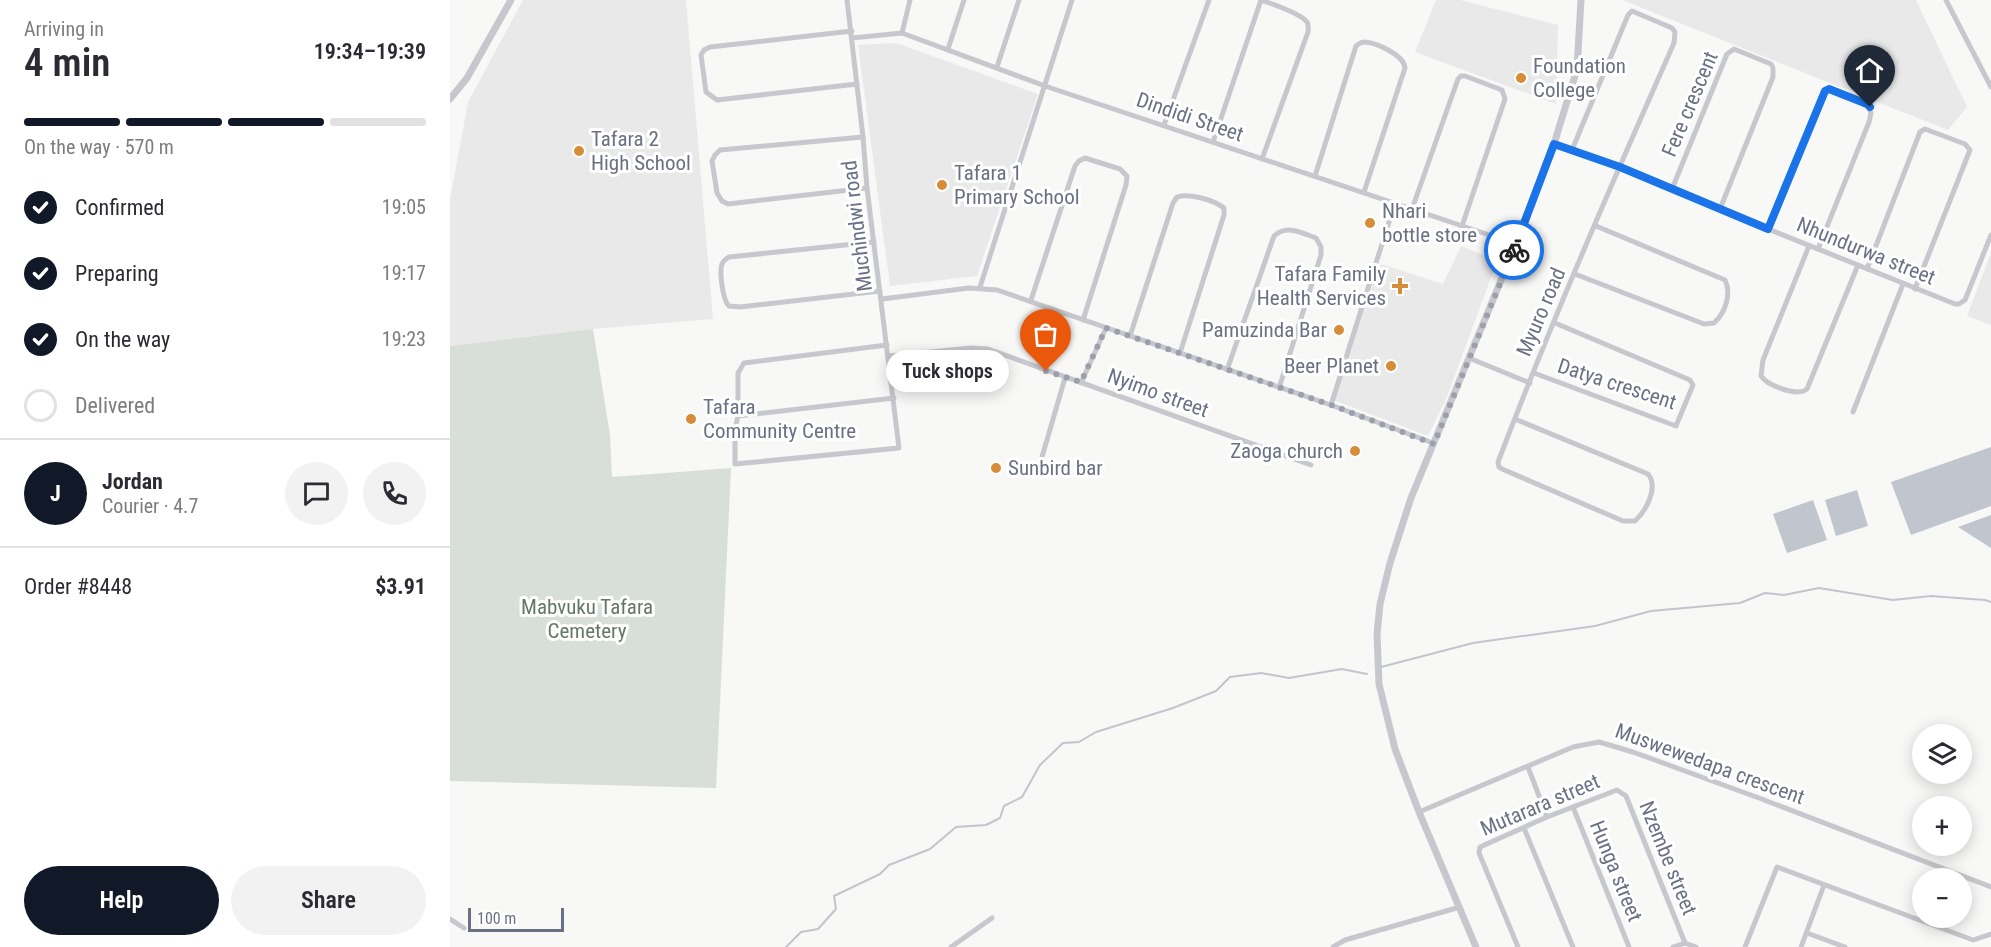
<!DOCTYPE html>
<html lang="en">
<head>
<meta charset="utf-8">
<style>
	:root { --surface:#fff; --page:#f2f2f3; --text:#2b2b33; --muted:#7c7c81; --line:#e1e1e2; --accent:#111827 }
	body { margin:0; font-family:"Roboto Condensed",sans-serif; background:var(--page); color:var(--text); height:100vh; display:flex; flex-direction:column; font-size:22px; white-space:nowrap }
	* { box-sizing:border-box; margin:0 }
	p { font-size:20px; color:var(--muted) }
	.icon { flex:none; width:33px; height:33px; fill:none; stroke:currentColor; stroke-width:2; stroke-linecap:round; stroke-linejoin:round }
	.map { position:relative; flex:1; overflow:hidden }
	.sheet { display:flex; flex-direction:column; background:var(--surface); width:450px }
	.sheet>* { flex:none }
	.controls { position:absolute; left:1462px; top:724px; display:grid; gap:12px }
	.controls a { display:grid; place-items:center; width:60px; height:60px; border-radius:50%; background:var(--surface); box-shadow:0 3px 15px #0003; font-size:30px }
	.scale { position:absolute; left:18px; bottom:15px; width:96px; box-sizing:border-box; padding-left:6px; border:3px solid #6a7185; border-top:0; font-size:16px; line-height:21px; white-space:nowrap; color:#6a7185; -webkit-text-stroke:4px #fff; paint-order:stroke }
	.pin { position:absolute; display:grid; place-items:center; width:51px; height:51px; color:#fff; margin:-62px -26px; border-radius:50% 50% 50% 0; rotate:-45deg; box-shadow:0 0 6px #0007 }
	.pin .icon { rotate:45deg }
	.courier { position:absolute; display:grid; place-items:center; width:60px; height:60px; margin:-30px; border:4px solid #1a73e8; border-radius:50%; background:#fff; color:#222; box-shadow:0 2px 8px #0007 }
	.bubble { position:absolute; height:42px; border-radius:21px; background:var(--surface); box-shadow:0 3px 15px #0003; font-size:20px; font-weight:600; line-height:42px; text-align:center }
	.overview em { font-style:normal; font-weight:600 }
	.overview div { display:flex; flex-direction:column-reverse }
	.overview { display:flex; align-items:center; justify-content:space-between; height:102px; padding:0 24px }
	h1 { font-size:39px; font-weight:600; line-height:45px }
	.bar { display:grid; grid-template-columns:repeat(4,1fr); gap:9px 6px; align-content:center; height:72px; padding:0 24px }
	.bar i { height:8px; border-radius:4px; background:var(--line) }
	.bar .current { background:var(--accent) }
	.bar p { grid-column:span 4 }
	.line { display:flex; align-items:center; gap:15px; padding:0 24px; border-top:2px solid var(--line) }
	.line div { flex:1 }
	.round { display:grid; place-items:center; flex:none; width:63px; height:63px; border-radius:32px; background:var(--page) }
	ol { padding:0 24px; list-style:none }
	li { display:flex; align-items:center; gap:18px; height:66px }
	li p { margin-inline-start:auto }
	li .icon { padding:6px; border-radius:50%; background:var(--accent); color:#fff; stroke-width:4 }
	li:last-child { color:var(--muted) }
	li i { width:33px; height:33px; border:3px solid var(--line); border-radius:50% }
	.button { display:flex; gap:12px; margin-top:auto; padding:12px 24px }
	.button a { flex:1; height:69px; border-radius:36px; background:var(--accent); color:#fff; font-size:24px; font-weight:600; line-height:69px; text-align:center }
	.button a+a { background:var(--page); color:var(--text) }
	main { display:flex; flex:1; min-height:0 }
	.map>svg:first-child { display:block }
</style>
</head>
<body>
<main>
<section class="sheet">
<div class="overview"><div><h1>4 min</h1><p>Arriving in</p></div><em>19:34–19:39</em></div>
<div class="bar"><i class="current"></i><i class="current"></i><i class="current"></i><i></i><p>On the way · 570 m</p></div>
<ol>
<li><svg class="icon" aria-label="check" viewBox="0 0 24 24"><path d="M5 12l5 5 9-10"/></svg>Confirmed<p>19:05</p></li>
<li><svg class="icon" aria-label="check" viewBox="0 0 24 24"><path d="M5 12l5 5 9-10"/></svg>Preparing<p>19:17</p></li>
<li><svg class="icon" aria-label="check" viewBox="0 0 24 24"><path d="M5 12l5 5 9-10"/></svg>On the way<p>19:23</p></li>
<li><i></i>Delivered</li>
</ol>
<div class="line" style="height:108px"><b class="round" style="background:var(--accent);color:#fff">J</b><div><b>Jordan</b><p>Courier · 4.7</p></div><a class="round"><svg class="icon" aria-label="chat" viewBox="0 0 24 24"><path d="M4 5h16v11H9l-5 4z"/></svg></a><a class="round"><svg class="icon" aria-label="phone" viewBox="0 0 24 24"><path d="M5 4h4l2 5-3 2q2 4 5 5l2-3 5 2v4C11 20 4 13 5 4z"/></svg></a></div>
<div class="line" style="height:78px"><div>Order #8448</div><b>$3.91</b></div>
<div class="button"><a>Help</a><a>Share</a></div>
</section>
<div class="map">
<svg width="1541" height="947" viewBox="0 0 1541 947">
	<rect width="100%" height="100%" fill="#f8f8f6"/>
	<!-- built -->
	<g fill="#e9e9e9">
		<polygon points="73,0 236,0 263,319 143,329 0,346 0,200 18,102"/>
		<polygon points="986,0 1010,0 1108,25 1106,104 965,52"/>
		<polygon points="1172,0 1466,0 1517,107 1498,130"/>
		<polygon points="446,43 588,94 527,276 440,286 408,45"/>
		<polygon points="1011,246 1047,261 997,397 978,436 883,400 913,308 931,264 993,284"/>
		<polygon points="1541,253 1541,325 1517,316"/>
	</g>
	<!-- green -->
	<polygon fill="#d8dfd8" points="143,329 160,435 162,477 281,468 266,788 0,781 0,346"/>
	<!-- water -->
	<g fill="#c1c5cd">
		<polygon points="1541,447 1541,506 1461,535 1441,482"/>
		<polygon points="1407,490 1418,526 1386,536 1375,500"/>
		<polygon points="1363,500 1377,540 1337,553 1323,514"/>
		<polygon points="1541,515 1541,548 1508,527"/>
	</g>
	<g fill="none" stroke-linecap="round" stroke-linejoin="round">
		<!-- stream -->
		<g stroke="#c1c5cd" stroke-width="2">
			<polyline points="931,667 1023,643 1145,626 1201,611 1290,603 1315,593 1334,595 1369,588 1443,600 1481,596 1535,600 1541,602"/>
			<polyline points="336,947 351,932 368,929 386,909 384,896 430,874 439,865 480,849 506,827 536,825 550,818 554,806 572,797 590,765 613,743 629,742 646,732 723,708 766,691 780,677 811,673 839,678 892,669 917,674"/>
		</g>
		<!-- minor -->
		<g stroke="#c7c8cd" stroke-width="5">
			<polyline points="1496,0 1541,87"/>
			<polyline points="402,31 260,47 254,50 251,55 256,92 267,100 407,84"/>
			<polyline points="452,33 460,0"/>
			<polyline points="402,38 452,33 595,86 1066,244"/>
			<polyline points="498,49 514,0"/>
			<polyline points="547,67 569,0"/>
			<polyline points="714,125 759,0"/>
			<polyline points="413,137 270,150 265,155 262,161 267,193 272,201 278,204 417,188"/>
			<path d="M763,142L811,0C822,4 850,13 857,22C859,25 858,29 858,32L812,159"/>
			<polyline points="1104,144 1170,167 1318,229 1505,304 1509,304 1515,300 1541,235"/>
			<path d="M865,176L906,46C909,44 910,42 915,42C927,43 954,55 955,68L914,192"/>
			<polyline points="1222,189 1277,54 1284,49 1321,64 1323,68 1323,77 1270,209"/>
			<polyline points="962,209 1008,79 1011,76 1015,76 1052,90 1055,99 1012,226"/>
			<polyline points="1318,229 1375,91 1379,89 1417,104 1421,113 1419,122 1368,249"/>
			<path d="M424,242L279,257C275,260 274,259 272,264C269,272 273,301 279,306L290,307L430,291"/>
			<path d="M1359,246L1313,360L1311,376C1318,386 1348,397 1357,389L1408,265"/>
			<polyline points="1417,269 1470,132 1475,129 1515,144 1520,150 1465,289"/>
			<path d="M1125,274L1254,324L1264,323C1275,313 1282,294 1275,280L1146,226"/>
			<polyline points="530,287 622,0"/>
			<polyline points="432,299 519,288 547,290 881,405 983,443"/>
			<polyline points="581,300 625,166 629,161 635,158 670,169 677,176 676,185 633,320"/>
			<path d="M680,336L723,203L727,197C739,193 764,200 774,208V215L730,353"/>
			<polyline points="437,345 294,363 288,373 288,416 444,398"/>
			<polyline points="438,356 521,348 538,349 861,465"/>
			<polyline points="1019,358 1080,383"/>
			<path d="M777,370L824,236C837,224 852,233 866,238L871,247V255L829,388"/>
			<polyline points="1084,373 1226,426 1243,385 1240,380 1105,323"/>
			<polyline points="631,383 656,328"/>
			<polyline points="881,405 945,203"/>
			<polyline points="1403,412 1453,284"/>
			<polyline points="288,416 285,429 285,464 449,448 417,188 413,137 397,0"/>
			<path d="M1065,419L1198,474C1209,487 1196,511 1185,521H1173L1052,469L1049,467L1048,462C1102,320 1163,181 1224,43L1225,32L1222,28L1182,11L1178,15L1122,150"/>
			<polyline points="592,457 615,378"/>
			<polyline points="1078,767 1097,817"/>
			<polyline points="1123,807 1179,947"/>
			<polyline points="969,812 1123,747 1149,742 1183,752 1309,798 1541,887"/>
			<polyline points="1074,828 1123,947"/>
			<polyline points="0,919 14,928"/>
			<polyline points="1357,933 1395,947"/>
			<polyline points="501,947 542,918"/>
			<polyline points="883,947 895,940 1010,907"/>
			<polyline points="1068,947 1029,853 1030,847 1097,817 1167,790 1176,796 1235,943"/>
			<polyline points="1223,947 1235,943 1246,947"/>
			<polyline points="1295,947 1327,867 1523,940 1541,934"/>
			<polyline points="1351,947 1374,885"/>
		</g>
		<!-- tertiary -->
		<g stroke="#c7c8cd" stroke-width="7">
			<polyline points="0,99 17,78 61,0"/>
			<polyline points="1026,947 969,812 945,749 929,684 927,634 930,604 940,563 961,498 1066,244 1104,144 1127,69 1131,0"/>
		</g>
	</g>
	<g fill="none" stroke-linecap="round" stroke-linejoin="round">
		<!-- done -->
		<polyline stroke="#9ca0ad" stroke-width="6" stroke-dasharray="0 10.8" points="596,371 631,382 656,328 881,405 984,444 1064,250"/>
		<!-- route -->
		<polyline stroke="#1a73e8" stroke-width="8" points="1064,250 1104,144 1170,167 1318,229 1375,91 1379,89 1417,104 1420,107"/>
	</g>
	<!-- markers -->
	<g fill="#d78d38" stroke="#fff" stroke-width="2">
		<circle cx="1071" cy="78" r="6"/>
		<circle cx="129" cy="151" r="6"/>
		<circle cx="492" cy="185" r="6"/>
		<circle cx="920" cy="223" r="6"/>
		<path d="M947 277h6v6h6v6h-6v6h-6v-6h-6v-6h6z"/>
		<circle cx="889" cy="330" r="6"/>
		<circle cx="941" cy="366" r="6"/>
		<circle cx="241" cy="419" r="6"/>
		<circle cx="905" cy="451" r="6"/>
		<circle cx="546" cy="468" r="6"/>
	</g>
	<g text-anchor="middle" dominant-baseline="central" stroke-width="6" stroke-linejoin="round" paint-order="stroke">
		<!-- poi labels -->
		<g font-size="21" fill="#6a7185" stroke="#fff" text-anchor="start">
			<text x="1083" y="66">Foundation<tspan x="1083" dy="24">College</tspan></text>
			<text x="141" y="139">Tafara 2<tspan x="141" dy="24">High School</tspan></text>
			<text x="504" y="173">Tafara 1<tspan x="504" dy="24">Primary School</tspan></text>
			<text x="932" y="211">Nhari<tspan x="932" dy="24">bottle store</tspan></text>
			<text x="936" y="274" text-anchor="end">Tafara Family<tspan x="936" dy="24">Health Services</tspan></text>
			<text x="877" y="330" text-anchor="end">Pamuzinda Bar</text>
			<text x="929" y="366" text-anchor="end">Beer Planet</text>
			<text x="253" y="407">Tafara<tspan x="253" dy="24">Community Centre</tspan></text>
			<text x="893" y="451" text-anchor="end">Zaoga church</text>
			<text x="558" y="468">Sunbird bar</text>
		</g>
		<!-- street labels -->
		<g font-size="21" fill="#6a7185" stroke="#fff">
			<text transform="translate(1240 104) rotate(-67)">Fere crescent</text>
			<text transform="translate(740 117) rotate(19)">Dindidi Street</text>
			<text transform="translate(407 226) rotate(-97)">Muchindwi road</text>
			<text transform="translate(1416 251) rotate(22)">Nhundurwa street</text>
			<text transform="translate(1091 312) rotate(-67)">Myuro road</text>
			<text transform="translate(1167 384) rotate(18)">Datya crescent</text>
			<text transform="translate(708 393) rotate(20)">Nyimo street</text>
			<text transform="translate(1260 764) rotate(20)">Muswewedapa crescent</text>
			<text transform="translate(1090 805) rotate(-23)">Mutarara street</text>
			<text transform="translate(1218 858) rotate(68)">Nzembe street</text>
			<text transform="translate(1166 871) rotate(68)">Hunga street</text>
		</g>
		<!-- park labels -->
		<g font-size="21" fill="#647866" stroke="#fff">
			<text x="137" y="607">Mabvuku Tafara<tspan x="137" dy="24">Cemetery</tspan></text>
		</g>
	</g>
</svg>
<div class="controls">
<a><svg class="icon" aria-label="layers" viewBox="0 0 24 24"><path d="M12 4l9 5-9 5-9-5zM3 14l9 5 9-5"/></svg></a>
<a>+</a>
<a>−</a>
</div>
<div class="scale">100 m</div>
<div class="pin" style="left:596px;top:371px;background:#ea580c"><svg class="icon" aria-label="bag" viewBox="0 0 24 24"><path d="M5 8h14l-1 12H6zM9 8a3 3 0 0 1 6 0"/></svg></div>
<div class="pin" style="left:1420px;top:107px;background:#1f2937"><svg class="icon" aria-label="home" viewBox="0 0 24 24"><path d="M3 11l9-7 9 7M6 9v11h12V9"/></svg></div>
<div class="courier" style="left:1064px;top:250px"><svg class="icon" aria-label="bike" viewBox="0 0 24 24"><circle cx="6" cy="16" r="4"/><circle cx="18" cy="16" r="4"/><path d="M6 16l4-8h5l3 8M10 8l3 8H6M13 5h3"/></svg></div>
<div class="bubble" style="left:436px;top:350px;width:123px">Tuck shops</div>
</div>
</main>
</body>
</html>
